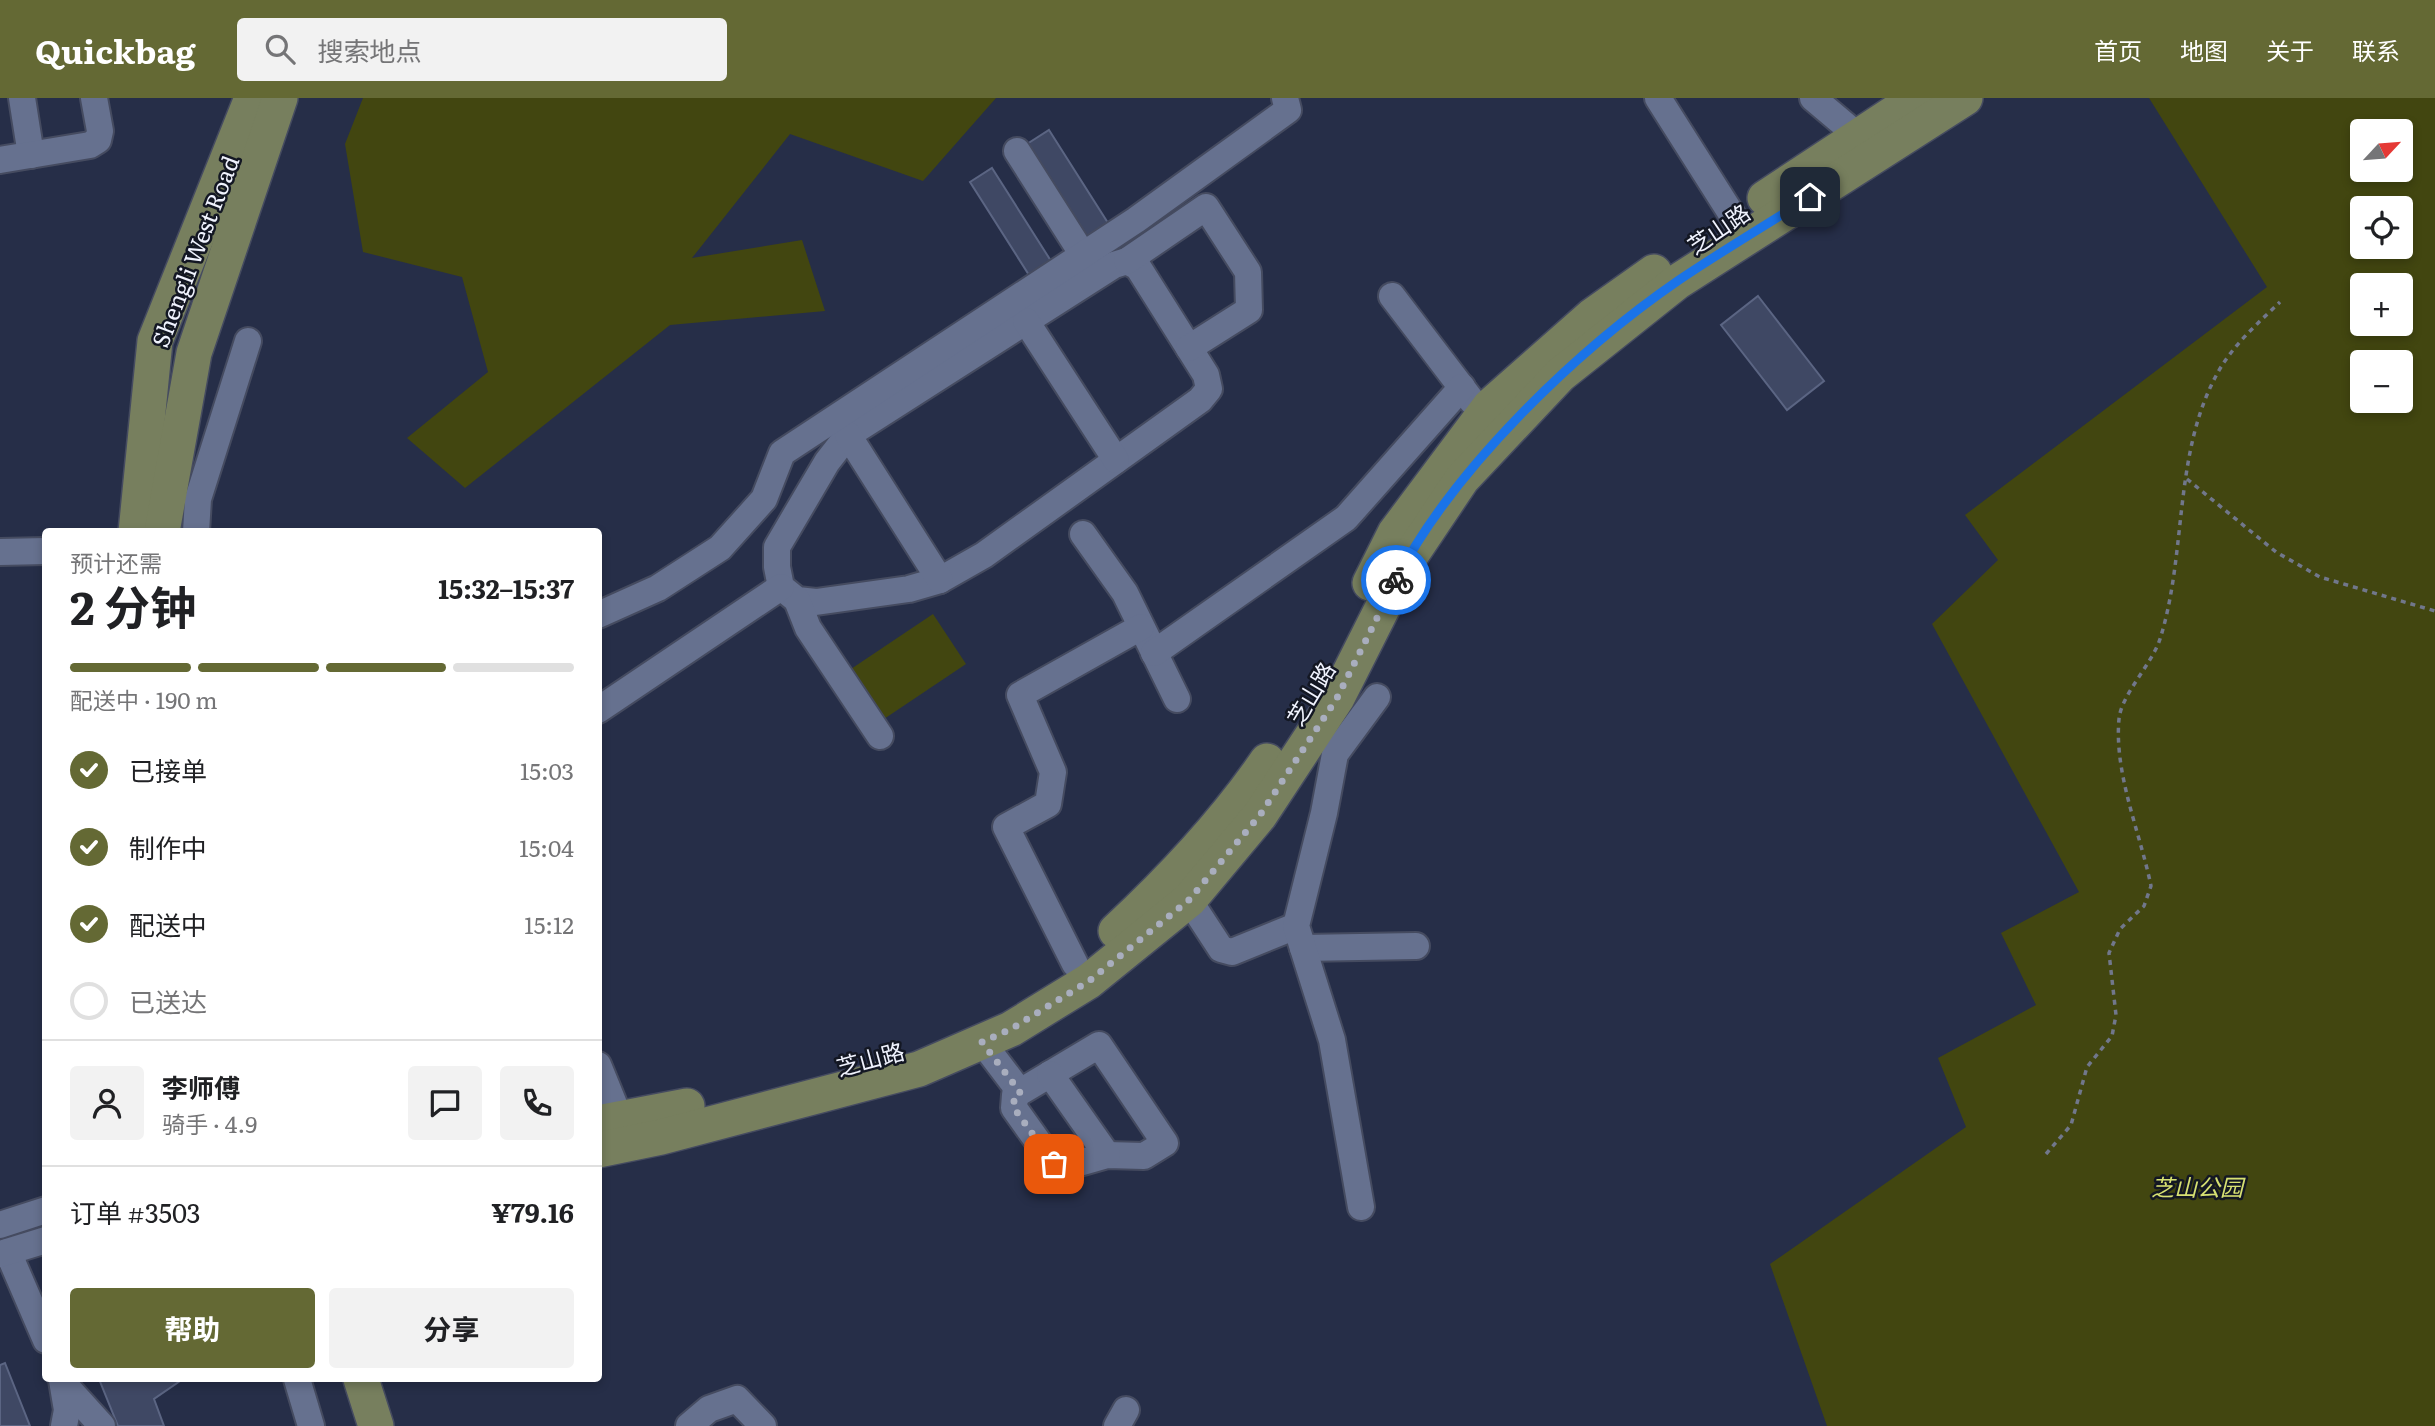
<!DOCTYPE html>
<html lang="zh">
<head>
<meta charset="utf-8">
<style>
	:root { --surface:#fff; --page:#f2f2f2; --text:#202124; --muted:#757577; --line:#e0e0e0; --accent:#646934 }
	body { margin:0; font-family:Literata,"Noto Sans SC",serif; background:var(--page); color:var(--text); height:100vh; display:flex; flex-direction:column; font-size:26px; white-space:nowrap }
	* { box-sizing:border-box; margin:0 }
	p { font-size:23px; color:var(--muted) }
	.icon { flex:none; width:38px; height:38px; fill:none; stroke:currentColor; stroke-width:2; stroke-linecap:round; stroke-linejoin:round }
	.map { position:relative; flex:1; overflow:hidden }
	.drawer { position:absolute; left:42px; top:430px; width:560px; height:854px; display:flex; flex-direction:column; background:var(--surface); border-radius:7px; box-shadow:0 4px 10px #0003 }
	.drawer>* { flex:none }
	.needle { width:46px; rotate:64deg }
	.fabs { position:absolute; left:2350px; top:21px; display:grid; gap:14px }
	.fabs a { display:grid; place-items:center; width:63px; height:63px; border-radius:7px; background:var(--surface); box-shadow:0 4px 10px #0003; font-size:35px }
	.pin { position:absolute; display:grid; place-items:center; width:60px; height:60px; color:#fff; margin:-30px; border-radius:14px; box-shadow:0 4px 10px #0006 }
	.courier { position:absolute; display:grid; place-items:center; width:70px; height:70px; margin:-35px; border:5px solid #1a73e8; border-radius:50%; background:#fff; color:#222; box-shadow:0 2px 9px #0007 }
	.overview em { font-style:normal; font-weight:700 }
	.overview div { display:flex; flex-direction:column-reverse }
	.overview { display:flex; align-items:center; justify-content:space-between; height:119px; padding:0 28px }
	h1 { font-size:46px; font-weight:700; line-height:52px }
	.bar { display:grid; grid-template-columns:repeat(4,1fr); gap:10px 7px; align-content:center; height:84px; padding:0 28px }
	.bar i { height:9px; border-radius:5px; background:var(--line) }
	.bar .current { background:var(--accent) }
	.bar p { grid-column:span 4 }
	.line { display:flex; align-items:center; gap:18px; padding:0 28px; border-top:2px solid var(--line) }
	.line div { flex:1 }
	.round { display:grid; place-items:center; flex:none; width:74px; height:74px; border-radius:7px; background:var(--page) }
	ol { padding:0 28px; list-style:none }
	li { display:flex; align-items:center; gap:21px; height:77px }
	li p { margin-inline-start:auto }
	li .icon { padding:7px; border-radius:50%; background:var(--accent); color:#fff; stroke-width:4 }
	li:last-child { color:var(--muted) }
	li i { width:38px; height:38px; border:4px solid var(--line); border-radius:50% }
	.primary-button { display:flex; gap:14px; margin-top:auto; padding:14px 28px }
	.primary-button a { flex:1; height:80px; border-radius:7px; background:var(--accent); color:#fff; font-size:28px; font-weight:700; line-height:80px; text-align:center }
	.primary-button a+a { background:var(--page); color:var(--text) }
	header { display:flex; align-items:center; gap:42px; box-sizing:border-box; height:98px; padding:0 35px; background:var(--accent); color:#fff }
	header strong { font-size:33px }
	nav { display:flex; gap:38px; margin-inline-start:auto; font-size:24px }
	.search { width:490px; height:63px; background:var(--page); display:flex; align-items:center; gap:18px; box-sizing:border-box; padding:0 24px; border-radius:7px; color:var(--muted); font-size:26px }
	.map>svg:first-child { display:block }
</style>
</head>
<body>
<header>
<strong>Quickbag</strong>
<div class="search"><svg class="icon" aria-label="search" viewBox="0 0 24 24"><circle cx="10" cy="10" r="6"/><path d="M15 15l6 6"/></svg>搜索地点</div>
<nav><a>首页</a><a>地图</a><a>关于</a><a>联系</a></nav>
</header>
<div class="map">
<svg width="2435" height="1328" viewBox="0 0 2435 1328">
	<rect width="100%" height="100%" fill="#262e48"/>
	<!-- green -->
	<g fill="#424610" fill-rule="evenodd">
		<polygon points="363,0 996,0 923,83 790,36 692,160 802,142 825,213 670,227 465,390 407,340 488,274 462,179 363,154 345,46"/>
		<path d="M2149,0H2435V1328H1827L1770,1166L1966,1029L1938,960L2036,907L2001,835L2079,794L1932,526L1998,462L1965,417L2267,189ZM2362,33H2401V72H2362ZM2362,110H2401V149H2362ZM2401,187V226H2362V187ZM2362,264H2401V303H2362Z"/>
		<polygon points="933,516 966,566 878,625 845,575"/>
	</g>
	<!-- building -->
	<g fill="#3f4864" stroke="#5b6583" stroke-width="2">
		<polygon points="1049,32 1108,125 1086,139 1027,46"/>
		<polygon points="992,70 1051,163 1029,177 970,84"/>
		<polygon points="1758,198 1824,283 1787,312 1721,227"/>
		<polygon points="5,1265 30,1328 0,1328 0,1267"/>
		<polygon points="99,1281 183,1281 154,1301 164,1328 118,1328"/>
	</g>
	<g fill="none" stroke-linecap="round" stroke-linejoin="round">
		<defs>
			<g id="minor">
				<polyline points="22,0 31,57"/>
				<polyline points="1658,0 1734,120"/>
				<polyline points="1813,0 1858,38"/>
				<polyline points="1017,53 1083,157"/>
				<polyline points="0,62 90,47 98,42 100,33 94,0"/>
				<polygon points="1127,163 1138,169 1206,277 1209,291 1200,302 984,457 940,482 909,491 816,504 797,502 781,489 777,469 777,449 827,364 848,337 1114,167"/>
				<polyline points="1127,163 1206,109 1248,174 1249,212 1189,250"/>
				<polyline points="1392,198 1472,303"/>
				<polyline points="1026,223 1116,362"/>
				<polyline points="848,337 940,482"/>
				<polyline points="196,434 198,401 248,243"/>
				<polyline points="1083,436 1125,495 1177,601"/>
				<polyline points="0,454 46,453"/>
				<polyline points="797,502 808,530 880,638"/>
				<polyline points="598,517 658,490 720,450 764,401 782,355 1136,122 1288,12 1285,0"/>
				<polyline points="1154,555 1346,420 1462,289"/>
				<polyline points="598,612 781,489"/>
				<polyline points="1189,802 1221,851 1232,854 1296,828"/>
				<polyline points="1303,850 1416,848"/>
				<polyline points="1075,866 1006,729 1048,706 1053,674 1020,597 1141,529"/>
				<polyline points="982,944 1020,994"/>
				<polygon points="1099,947 1165,1045 1144,1058 1107,1057 1065,1069 1054,1066 1014,1010 1015,997"/>
				<polyline points="598,967 620,1021"/>
				<polyline points="1050,976 1107,1057"/>
				<polyline points="1361,1109 1332,942 1296,828 1324,715 1335,656 1377,599"/>
				<polyline points="0,1127 46,1112"/>
				<polyline points="8,1154 46,1242"/>
				<polyline points="0,1156 46,1142"/>
				<polyline points="297,1281 311,1328"/>
				<polyline points="62,1282 67,1312 64,1328"/>
				<polyline points="64,1286 102,1328"/>
				<polyline points="689,1328 709,1311 737,1301 763,1328"/>
				<polyline points="1117,1328 1126,1312"/>
			</g>
			<g id="major">
				<polyline points="1765,100 1917,0"/>
				<polyline points="136,434 155,243 252,0"/>
				<polyline points="162,434 194,255 280,0"/>
				<polyline points="1370,485 1395,435 1490,308 1592,218 1654,174"/>
				<path d="M1116,833C1172,781 1223,727 1267,663"/>
				<polyline points="598,1025 687,1008"/>
				<polyline points="598,1052 661,1039 919,971 1011,931 1089,883 1189,802 1260,717 1337,600 1403,469 1462,381 1560,277 1677,184 1965,0"/>
				<polyline points="361,1281 376,1328"/>
			</g>
		</defs>
		<!-- minor casing -->
		<use href="#minor" stroke="#454b60" stroke-width="30"/>
		<!-- major casing -->
		<use href="#major" stroke="#454b60" stroke-width="38"/>
		<!-- path -->
		<g stroke="#71778b" stroke-width="3.5" stroke-dasharray="5 5" stroke-linecap="butt">
			<polyline points="2187,381 2276,454 2320,479 2435,513"/>
			<path d="M2046,1056L2071,1027L2087,969L2112,938L2116,917L2109,855L2120,831L2144,808L2151,788C2140,734 2114,676 2119,621C2121,597 2152,566 2160,541C2187,456 2173,356 2217,276C2232,248 2257,226 2280,204"/>
		</g>
		<!-- minor -->
		<use href="#minor" stroke="#66718f" stroke-width="26"/>
		<!-- major -->
		<use href="#major" stroke="#777f5e" stroke-width="35"/>
	</g>
	<g fill="none" stroke-linecap="round" stroke-linejoin="round">
		<!-- done -->
		<polyline stroke="#a9aebe" stroke-width="7" stroke-dasharray="0 12.6" points="1054,1066 1014,1010 1014,997 1020,994 982,944 1011,931 1089,883 1189,802 1260,717 1337,600 1396,482"/>
		<!-- route -->
		<path stroke="#1a73e8" stroke-width="9" d="M1396,482C1453,371 1577,252 1679,182C1722,153 1766,127 1810,99"/>
	</g>
	<g text-anchor="middle" dominant-baseline="central" stroke-width="5" stroke-linejoin="round" paint-order="stroke">
		<!-- street labels -->
		<g font-size="23" fill="#f0f3fe" stroke="#131723">
			<text transform="translate(1718 130) rotate(-34)">芝山路</text>
			<text transform="translate(194 153) rotate(-69)">Shengli West Road</text>
			<text transform="translate(1310 595) rotate(-59)">芝山路</text>
			<text transform="translate(870 960) rotate(-15)">芝山路</text>
		</g>
		<!-- park labels -->
		<g font-size="23" font-style="italic" fill="#d7e172" stroke="#131723">
			<text x="2197" y="1088">芝山公园</text>
		</g>
	</g>
</svg>
<div class="fabs">
<a><svg class="needle" viewBox="-14 -14 28 28"><path d="M0-13l5 13h-10z" fill="#e53935"/><path d="M0 13l5-13h-10z" fill="#757577"/></svg></a>
<a><svg class="icon" aria-label="locate" viewBox="0 0 24 24"><circle cx="12" cy="12" r="6"/><path d="M12 2v4M12 18v4M2 12h4M18 12h4"/></svg></a>
<a>+</a>
<a>−</a>
</div>
<div class="pin" style="left:1054px;top:1066px;background:#ea580c"><svg class="icon" aria-label="bag" viewBox="0 0 24 24"><path d="M5 8h14l-1 12H6zM9 8a3 3 0 0 1 6 0"/></svg></div>
<div class="pin" style="left:1810px;top:99px;background:#1f2937"><svg class="icon" aria-label="home" viewBox="0 0 24 24"><path d="M3 11l9-7 9 7M6 9v11h12V9"/></svg></div>
<div class="courier" style="left:1396px;top:482px"><svg class="icon" aria-label="bike" viewBox="0 0 24 24"><circle cx="6" cy="16" r="4"/><circle cx="18" cy="16" r="4"/><path d="M6 16l4-8h5l3 8M10 8l3 8H6M13 5h3"/></svg></div>
<section class="drawer">
<div class="overview"><div><h1>2 分钟</h1><p>预计还需</p></div><em>15:32–15:37</em></div>
<div class="bar"><i class="current"></i><i class="current"></i><i class="current"></i><i></i><p>配送中 · 190 m</p></div>
<ol>
<li><svg class="icon" aria-label="check" viewBox="0 0 24 24"><path d="M5 12l5 5 9-10"/></svg>已接单<p>15:03</p></li>
<li><svg class="icon" aria-label="check" viewBox="0 0 24 24"><path d="M5 12l5 5 9-10"/></svg>制作中<p>15:04</p></li>
<li><svg class="icon" aria-label="check" viewBox="0 0 24 24"><path d="M5 12l5 5 9-10"/></svg>配送中<p>15:12</p></li>
<li><i></i>已送达</li>
</ol>
<div class="line" style="height:126px"><a class="round"><svg class="icon" aria-label="person" viewBox="0 0 24 24"><circle cx="12" cy="8" r="4"/><path d="M4 21q1-7 8-7t8 7"/></svg></a><div><b>李师傅</b><p>骑手 · 4.9</p></div><a class="round"><svg class="icon" aria-label="chat" viewBox="0 0 24 24"><path d="M4 5h16v11H9l-5 4z"/></svg></a><a class="round"><svg class="icon" aria-label="phone" viewBox="0 0 24 24"><path d="M5 4h4l2 5-3 2q2 4 5 5l2-3 5 2v4C11 20 4 13 5 4z"/></svg></a></div>
<div class="line" style="height:91px"><div>订单 #3503</div><b>¥79.16</b></div>
<div class="primary-button"><a>帮助</a><a>分享</a></div>
</section>
</div>
</body>
</html>
